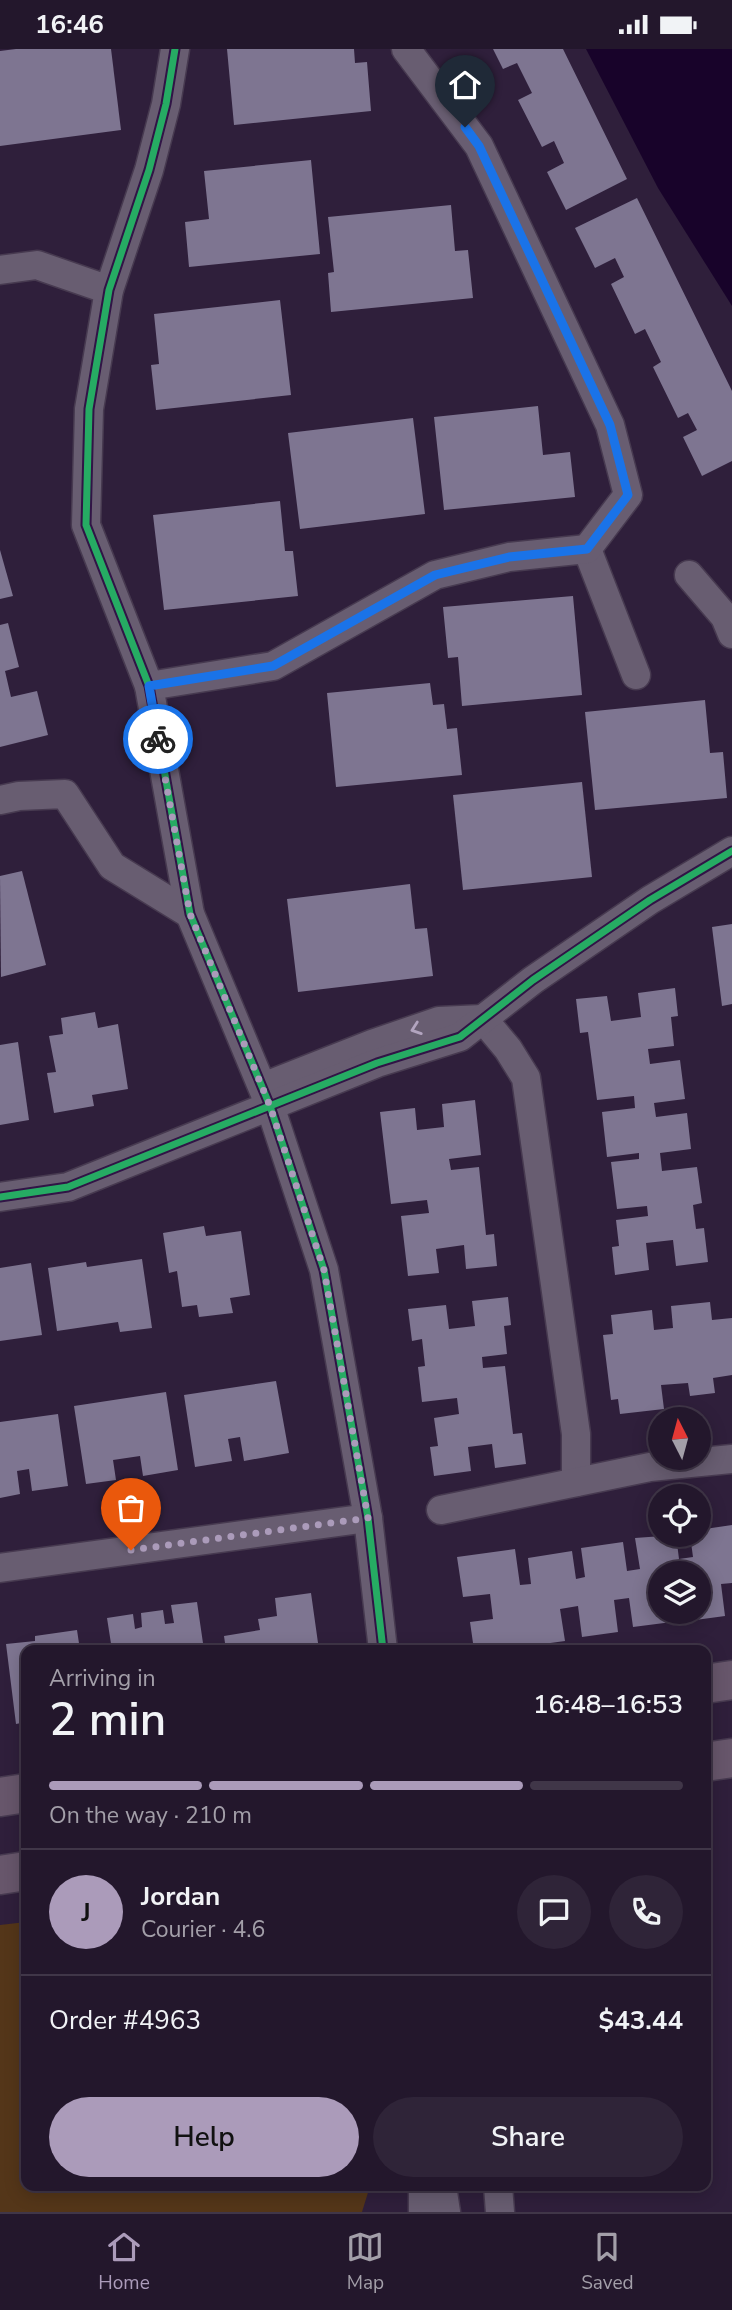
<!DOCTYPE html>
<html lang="en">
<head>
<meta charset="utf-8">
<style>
	:root { --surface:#23172c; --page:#2f2438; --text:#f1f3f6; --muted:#a39fa9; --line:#403648; --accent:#ab9bba }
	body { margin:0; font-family:"Nunito Sans",sans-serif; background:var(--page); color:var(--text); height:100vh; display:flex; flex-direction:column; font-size:26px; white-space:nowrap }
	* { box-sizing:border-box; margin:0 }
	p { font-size:23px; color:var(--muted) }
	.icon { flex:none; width:38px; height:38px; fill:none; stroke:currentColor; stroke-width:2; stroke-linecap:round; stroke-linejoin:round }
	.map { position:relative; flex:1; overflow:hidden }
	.side { position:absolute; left:21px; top:1596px; width:690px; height:546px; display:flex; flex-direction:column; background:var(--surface); border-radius:14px; box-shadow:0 4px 18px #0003,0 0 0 2px var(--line) }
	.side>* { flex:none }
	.needle { width:46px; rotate:354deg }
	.fabs { position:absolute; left:648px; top:1358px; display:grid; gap:14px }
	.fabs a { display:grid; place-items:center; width:63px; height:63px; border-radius:50%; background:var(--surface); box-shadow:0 4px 18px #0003,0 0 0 2px var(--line); font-size:35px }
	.pin { position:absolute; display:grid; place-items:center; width:60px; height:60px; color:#fff; margin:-72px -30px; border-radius:50% 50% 50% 0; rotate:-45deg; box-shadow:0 0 7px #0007 }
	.pin .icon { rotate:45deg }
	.courier { position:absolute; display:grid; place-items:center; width:70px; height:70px; margin:-35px; border:5px solid #1a73e8; border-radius:50%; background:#fff; color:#222; box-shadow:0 2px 9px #0007 }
	.overview em { font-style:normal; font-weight:600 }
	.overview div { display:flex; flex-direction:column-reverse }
	.overview { display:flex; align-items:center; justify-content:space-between; height:119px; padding:0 28px }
	h1 { font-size:46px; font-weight:600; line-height:52px }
	.bar { display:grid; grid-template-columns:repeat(4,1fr); gap:10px 7px; align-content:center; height:84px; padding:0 28px }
	.bar i { height:9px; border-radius:5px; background:var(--line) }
	.bar .on { background:var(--accent) }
	.bar p { grid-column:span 4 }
	.line { display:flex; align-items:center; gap:18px; padding:0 28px; border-top:2px solid var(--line) }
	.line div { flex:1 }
	.round { display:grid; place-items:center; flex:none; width:74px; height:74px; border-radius:37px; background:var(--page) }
	.button { display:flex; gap:14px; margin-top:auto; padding:14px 28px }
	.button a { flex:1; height:80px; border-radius:42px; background:var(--accent); color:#111; font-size:28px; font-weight:600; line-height:80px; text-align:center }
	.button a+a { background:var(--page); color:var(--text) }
	.status { display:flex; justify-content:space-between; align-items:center; height:49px; padding:0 35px; background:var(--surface); direction:ltr }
	.status svg { height:19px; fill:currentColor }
	.tab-bar { display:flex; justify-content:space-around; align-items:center; height:98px; border-top:2px solid var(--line); background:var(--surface); font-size:19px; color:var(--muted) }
	.tab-bar a { display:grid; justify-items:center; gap:4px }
	.tab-bar .on { color:var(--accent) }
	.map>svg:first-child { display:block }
</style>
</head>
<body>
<div class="status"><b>16:46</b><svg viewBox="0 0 49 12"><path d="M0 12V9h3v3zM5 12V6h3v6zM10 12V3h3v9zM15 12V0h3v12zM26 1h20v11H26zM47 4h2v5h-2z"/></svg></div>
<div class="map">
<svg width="732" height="2163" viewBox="0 0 732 2163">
	<rect width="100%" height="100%" fill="#2f1f3b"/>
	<!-- green -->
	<polygon fill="#543619" points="26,1873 26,2137 370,2137 362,2163 0,2163 0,1876"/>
	<!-- water -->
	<polygon fill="#18032a" points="586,0 732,0 732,257 658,139"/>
	<!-- building -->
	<g fill="#7e7591">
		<polygon points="16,0 111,0 121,81 0,97 0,2"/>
		<polygon points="227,0 354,0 355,14 367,13 371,62 234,76"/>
		<polygon points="493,0 563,0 627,130 566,161 547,123 564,114 554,92 542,98 518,51 532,44 517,14 503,20"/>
		<polygon points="311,111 320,205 189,218 185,173 209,170 204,122"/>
		<polygon points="637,149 732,342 732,412 702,427 683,388 697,381 688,364 678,369 653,318 661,313 645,280 635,285 611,235 624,228 615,209 595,219 575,179"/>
		<polygon points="451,156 455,202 468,201 473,249 331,263 328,224 334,223 328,168"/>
		<polygon points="280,251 291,346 156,361 151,316 159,315 154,265"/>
		<polygon points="538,357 543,406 570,403 575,448 444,461 434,368"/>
		<polygon points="413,369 425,465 300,480 288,384"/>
		<polygon points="280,452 285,502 293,502 298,547 164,561 153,466"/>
		<polygon points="0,501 13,547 0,550"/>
		<polygon points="573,547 582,646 462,657 458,608 448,609 443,558"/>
		<polygon points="8,574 19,618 5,622 11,648 37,642 48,686 0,698 0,576"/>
		<polygon points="430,634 433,656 444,655 447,680 457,679 462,726 336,738 327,644"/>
		<polygon points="705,651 710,704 723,703 727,749 595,761 585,663"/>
		<polygon points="582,733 592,828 463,841 453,746"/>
		<polygon points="22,822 46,916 1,928 0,827"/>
		<polygon points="410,835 415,880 427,879 433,927 298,943 287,850"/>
		<polygon points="732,875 732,955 722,957 712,878"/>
		<polygon points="675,939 678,967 671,968 674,997 648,1000 650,1015 680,1011 685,1050 654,1054 656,1068 687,1064 691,1100 660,1104 662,1122 697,1118 702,1154 693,1156 696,1180 704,1179 708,1213 676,1217 673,1191 646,1194 649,1221 615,1226 612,1198 619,1197 616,1171 648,1167 647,1157 617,1160 611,1113 639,1110 639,1104 607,1108 602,1063 635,1059 634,1047 597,1051 588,983 580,984 576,950 607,947 611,972 641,968 638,944"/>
		<polygon points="95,963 98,979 118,975 128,1040 92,1046 94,1057 54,1064 47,1024 56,1023 49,987 63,985 61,969"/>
		<polygon points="18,993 29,1071 0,1076 0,996"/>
		<polygon points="475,1051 481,1106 449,1110 451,1121 479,1118 486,1186 494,1185 497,1217 466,1220 464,1196 436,1200 439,1224 408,1227 401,1167 429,1164 427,1151 391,1155 380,1063 415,1059 417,1081 444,1078 442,1055"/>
		<polygon points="204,1177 206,1187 241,1182 250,1246 230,1249 233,1264 199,1268 197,1256 182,1258 177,1222 169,1224 163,1184"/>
		<polygon points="142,1210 152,1279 120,1283 118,1273 57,1282 48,1219 86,1213 87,1218"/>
		<polygon points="31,1214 42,1286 0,1292 0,1219"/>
		<polygon points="508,1248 511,1276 504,1277 507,1305 482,1308 483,1319 505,1317 513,1385 522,1384 526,1415 495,1419 492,1395 468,1398 471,1422 434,1427 430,1398 438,1397 434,1369 459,1365 457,1349 422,1353 418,1318 425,1317 422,1290 412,1292 408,1260 446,1256 449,1280 475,1277 472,1252"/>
		<polygon points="710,1253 712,1271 732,1269 732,1326 713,1329 715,1344 690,1347 688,1334 661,1336 664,1360 620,1365 618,1350 611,1351 603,1286 613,1285 611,1266 652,1261 654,1281 673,1279 671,1257"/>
		<polygon points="276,1332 289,1404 244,1412 240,1388 228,1390 232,1412 195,1418 184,1346"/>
		<polygon points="166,1343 178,1421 143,1427 140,1407 113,1411 116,1431 86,1435 74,1357"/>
		<polygon points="58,1365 68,1437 32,1442 29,1420 17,1422 20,1445 0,1449 0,1373"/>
		<polygon points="732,1476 732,1534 721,1535 725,1567 688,1572 686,1563 698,1563 698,1524 660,1524 660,1563 671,1563 672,1573 633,1578 629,1549 614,1551 618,1583 582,1588 578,1557 560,1560 565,1592 499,1601 474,1601 470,1573 493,1570 490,1545 463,1548 457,1508 515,1500 520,1536 531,1535 528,1509 572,1502 576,1530 585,1528 581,1499 623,1493 627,1522 640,1520 635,1489 676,1486 679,1510 693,1508 690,1486 698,1486 698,1481"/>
		<polygon points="311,1544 319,1601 226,1601 224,1587 260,1581 258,1570 277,1567 275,1549"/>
		<polygon points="197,1553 204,1601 112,1601 107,1569 133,1565 135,1580 142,1578 141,1564 163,1561 165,1575 174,1574 171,1556"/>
		<polygon points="77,1581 80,1601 26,1601 26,1673 16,1675 6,1595 35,1592 35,1587"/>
	</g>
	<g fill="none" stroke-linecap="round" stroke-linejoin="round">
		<defs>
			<g id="minor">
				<polyline points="175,0 166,55 149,121 109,241 89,360 86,476 149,637 190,865 270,1057 324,1221 368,1469 383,1601"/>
				<polyline points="406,0 479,97 610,376 628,446 587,500"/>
				<polyline points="0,221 37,216 109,241"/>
				<polyline points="587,500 636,626"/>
				<polyline points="689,526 725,568 732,585"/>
				<polyline points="149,637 273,617 435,526 509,508 587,500"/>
				<polyline points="0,751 19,747 65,745 112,817 190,865"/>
				<polyline points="483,970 508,1000 526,1029 576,1385 576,1433"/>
				<polyline points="263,1038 372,995 439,972 483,970"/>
				<polyline points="0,1148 68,1138 377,1014 460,988 533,931 650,851 732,802"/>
				<polyline points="441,1461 650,1418 732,1410"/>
				<polyline points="0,1519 368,1469"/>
				<polyline points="442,2137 446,2163"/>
				<polyline points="498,2137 500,2163"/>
				<polyline points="423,2163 423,2137"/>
			</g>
			<g id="primary">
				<polyline points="705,1635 732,1631"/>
				<polyline points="705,1713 732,1709"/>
				<polyline points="0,1748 26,1744"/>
				<polyline points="0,1826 26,1822"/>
			</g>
		</defs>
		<!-- minor casing -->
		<use href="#minor" stroke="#473a50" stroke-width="31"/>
		<!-- primary casing -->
		<use href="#primary" stroke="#473a50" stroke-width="41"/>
		<!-- minor -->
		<use href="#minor" stroke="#685d71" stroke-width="28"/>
		<!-- primary -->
		<use href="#primary" stroke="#67566b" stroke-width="38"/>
		<defs>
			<g id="cycleway">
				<polyline points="175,0 166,55 149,121 109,241 89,360 86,476 149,637 190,865 270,1057 324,1221 368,1469 383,1601"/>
				<polyline points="0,1148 68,1138 377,1014 460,988 533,931 650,851 732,802"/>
			</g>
		</defs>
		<!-- cycleway casing -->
		<use href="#cycleway" stroke="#311446" stroke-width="11"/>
		<!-- cycleway -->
		<use href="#cycleway" stroke="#26ab63" stroke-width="7"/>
	</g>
	<!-- one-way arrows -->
	<defs><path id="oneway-chevron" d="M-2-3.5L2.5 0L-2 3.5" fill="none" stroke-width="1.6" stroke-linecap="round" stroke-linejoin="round" transform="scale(1.75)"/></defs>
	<use stroke="#b2a4bf" href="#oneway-chevron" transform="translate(416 980) rotate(161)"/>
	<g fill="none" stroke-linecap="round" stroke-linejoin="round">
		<!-- done -->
		<polyline stroke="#ab9bba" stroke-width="7" stroke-dasharray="0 12.6" points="131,1501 368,1469 324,1221 270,1057 190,865 158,690"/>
		<!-- route -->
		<polyline stroke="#1a73e8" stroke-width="9" points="158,690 149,637 273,617 435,526 509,508 587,500 628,446 610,376 479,97 465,78"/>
	</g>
</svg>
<div class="fabs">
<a><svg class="needle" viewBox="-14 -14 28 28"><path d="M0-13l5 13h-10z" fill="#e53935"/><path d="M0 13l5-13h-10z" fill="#a39fa9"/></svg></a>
<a><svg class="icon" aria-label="locate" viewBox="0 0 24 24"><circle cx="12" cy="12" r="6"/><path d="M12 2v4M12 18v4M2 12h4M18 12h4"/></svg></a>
<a><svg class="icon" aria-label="layers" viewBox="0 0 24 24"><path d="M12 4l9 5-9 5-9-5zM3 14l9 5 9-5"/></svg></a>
</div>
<div class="pin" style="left:131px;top:1501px;background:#ea580c"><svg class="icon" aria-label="bag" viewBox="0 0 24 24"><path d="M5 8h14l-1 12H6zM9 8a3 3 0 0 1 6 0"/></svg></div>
<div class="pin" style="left:465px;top:78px;background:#1f2937"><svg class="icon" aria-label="home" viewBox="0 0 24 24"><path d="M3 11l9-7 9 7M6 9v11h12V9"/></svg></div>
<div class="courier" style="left:158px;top:690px"><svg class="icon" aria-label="bike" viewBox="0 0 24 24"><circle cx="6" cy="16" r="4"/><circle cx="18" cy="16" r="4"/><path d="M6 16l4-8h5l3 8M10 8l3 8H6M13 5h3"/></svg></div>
<section class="side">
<div class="overview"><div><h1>2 min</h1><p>Arriving in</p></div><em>16:48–16:53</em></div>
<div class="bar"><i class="on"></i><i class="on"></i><i class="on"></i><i></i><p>On the way · 210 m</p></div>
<div class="line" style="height:126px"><b class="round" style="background:var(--accent);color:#111">J</b><div><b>Jordan</b><p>Courier · 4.6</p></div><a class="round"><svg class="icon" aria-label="chat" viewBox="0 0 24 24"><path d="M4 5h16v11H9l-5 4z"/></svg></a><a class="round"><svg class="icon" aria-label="phone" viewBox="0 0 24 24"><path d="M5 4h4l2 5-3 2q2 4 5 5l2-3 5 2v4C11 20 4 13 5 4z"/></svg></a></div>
<div class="line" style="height:91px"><div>Order #4963</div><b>$43.44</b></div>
<div class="button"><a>Help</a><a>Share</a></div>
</section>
</div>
<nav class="tab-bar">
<a class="on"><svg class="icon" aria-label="home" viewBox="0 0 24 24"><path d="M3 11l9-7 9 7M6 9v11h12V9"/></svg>Home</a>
<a><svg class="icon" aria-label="map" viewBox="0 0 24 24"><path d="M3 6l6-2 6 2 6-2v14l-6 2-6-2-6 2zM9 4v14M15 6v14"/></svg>Map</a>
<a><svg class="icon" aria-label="saved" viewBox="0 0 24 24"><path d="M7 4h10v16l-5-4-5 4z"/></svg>Saved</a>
</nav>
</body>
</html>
